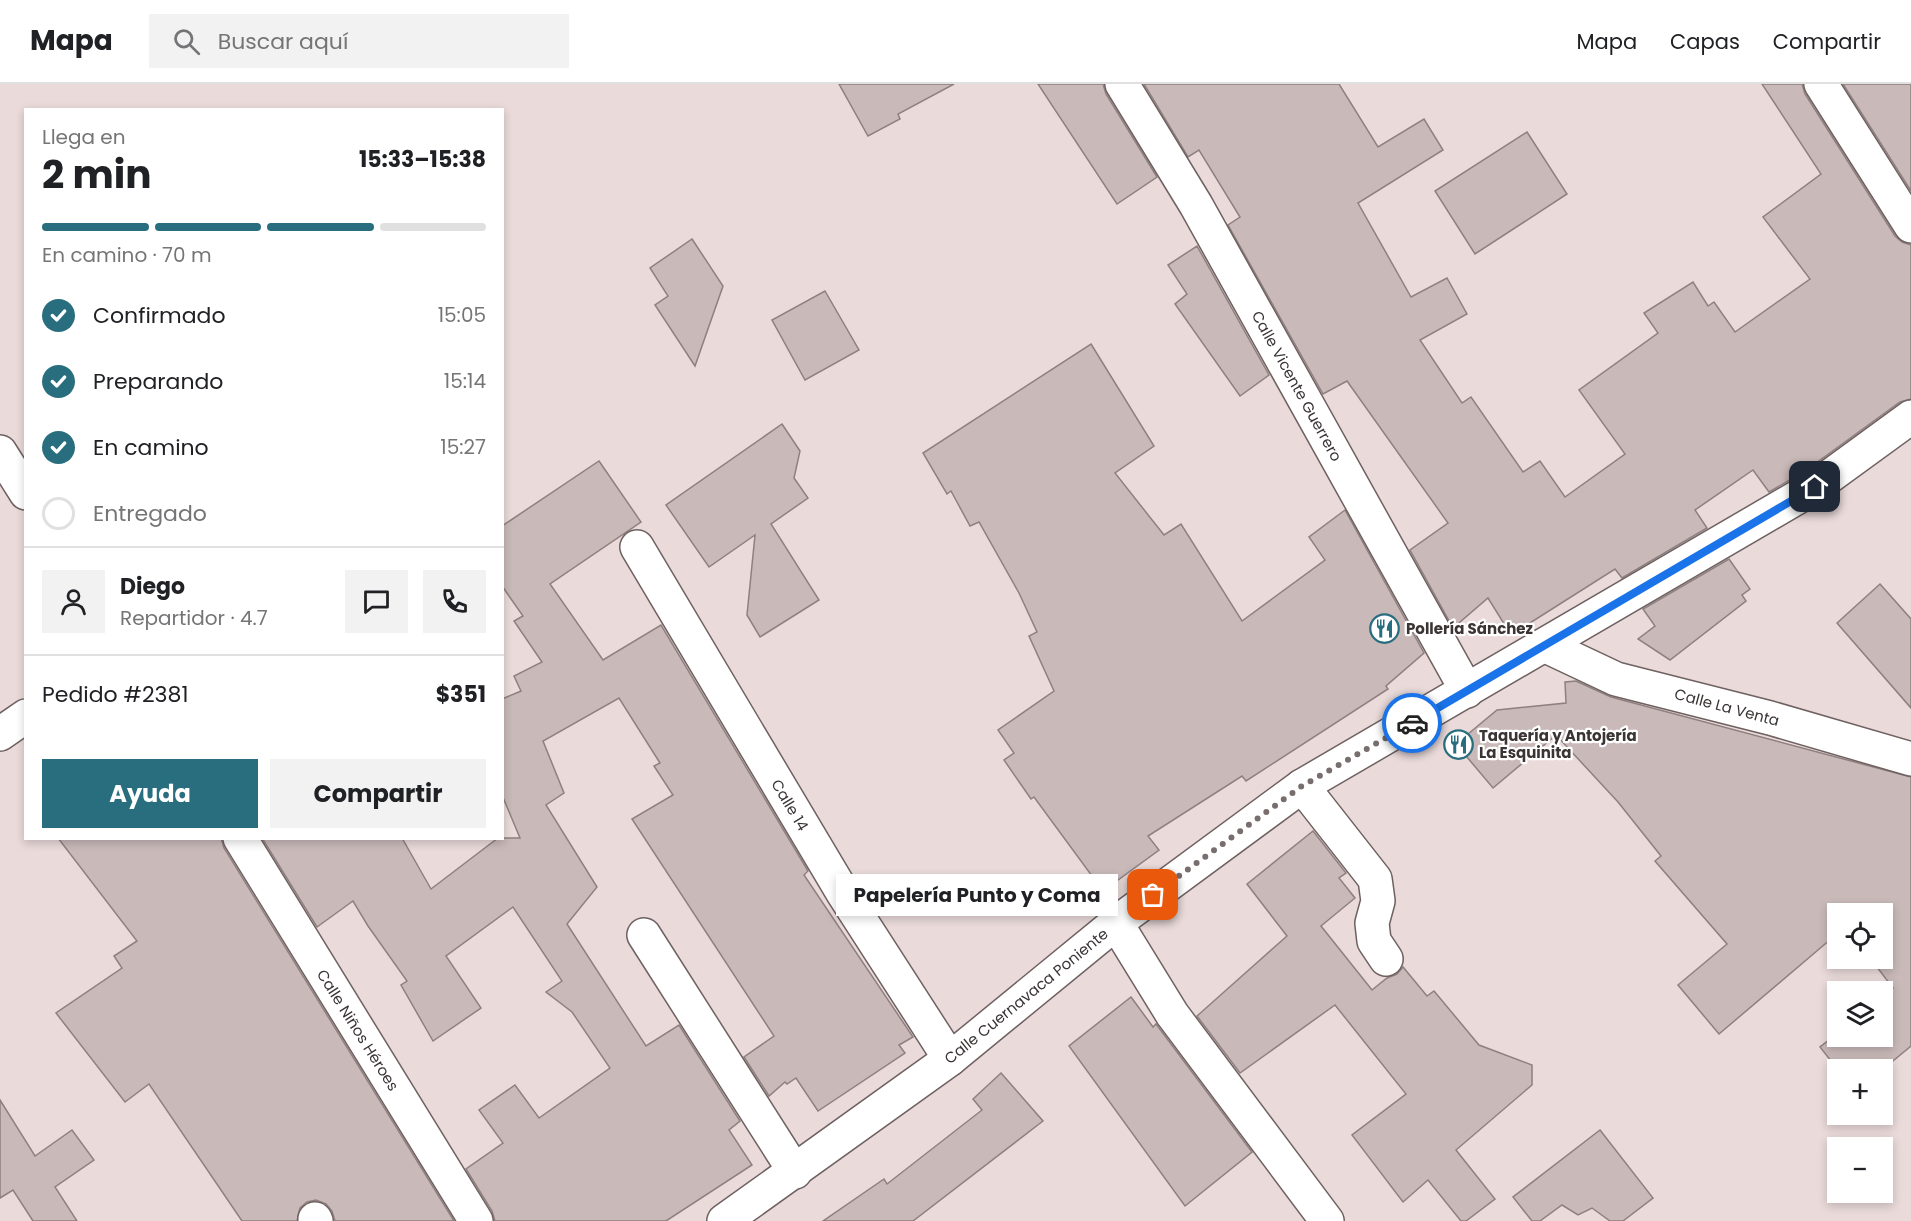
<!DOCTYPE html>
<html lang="es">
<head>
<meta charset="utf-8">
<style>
	:root { --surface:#fff; --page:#f2f2f2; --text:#202124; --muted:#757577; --line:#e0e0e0; --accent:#296e7e }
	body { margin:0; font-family:Poppins,sans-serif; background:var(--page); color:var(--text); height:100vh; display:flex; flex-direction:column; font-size:22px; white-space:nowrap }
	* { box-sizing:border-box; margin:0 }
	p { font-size:20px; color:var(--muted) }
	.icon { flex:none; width:33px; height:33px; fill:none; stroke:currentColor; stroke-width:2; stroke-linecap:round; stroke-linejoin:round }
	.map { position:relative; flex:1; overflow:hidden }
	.drawer { position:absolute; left:24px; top:24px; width:480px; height:732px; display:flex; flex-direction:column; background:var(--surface); border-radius:0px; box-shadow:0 3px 9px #0003 }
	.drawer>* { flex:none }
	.controls { position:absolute; left:1827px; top:819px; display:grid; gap:12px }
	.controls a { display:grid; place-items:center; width:66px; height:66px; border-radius:0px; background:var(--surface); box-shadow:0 3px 9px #0003; font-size:30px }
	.pin { position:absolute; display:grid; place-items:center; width:51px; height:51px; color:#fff; margin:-26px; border-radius:12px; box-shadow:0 3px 9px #0006 }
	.courier { position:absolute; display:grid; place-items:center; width:60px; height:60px; margin:-30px; border:4px solid #1a73e8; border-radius:50%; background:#fff; color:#222; box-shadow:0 2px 8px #0007 }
	.bubble { position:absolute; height:42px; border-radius:0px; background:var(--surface); box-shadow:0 3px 9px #0003; font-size:20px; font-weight:700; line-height:42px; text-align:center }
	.headline em { font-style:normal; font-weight:700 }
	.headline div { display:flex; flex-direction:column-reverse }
	.headline { display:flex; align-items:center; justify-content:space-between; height:102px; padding:0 18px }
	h1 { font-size:39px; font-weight:700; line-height:45px }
	.bar { display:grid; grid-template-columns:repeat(4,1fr); gap:9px 6px; align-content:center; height:72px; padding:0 18px }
	.bar i { height:8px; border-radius:4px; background:var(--line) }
	.bar .selected { background:var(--accent) }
	.bar p { grid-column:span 4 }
	.line { display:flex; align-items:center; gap:15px; padding:0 18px; border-top:2px solid var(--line) }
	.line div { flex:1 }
	.round { display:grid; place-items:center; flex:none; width:63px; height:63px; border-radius:0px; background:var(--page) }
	ol { padding:0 18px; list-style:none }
	li { display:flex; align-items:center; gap:18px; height:66px }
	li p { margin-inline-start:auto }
	li .icon { padding:6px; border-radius:50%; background:var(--accent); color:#fff; stroke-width:4 }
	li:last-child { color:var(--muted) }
	li i { width:33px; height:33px; border:3px solid var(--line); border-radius:50% }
	.button { display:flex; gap:12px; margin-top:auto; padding:12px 18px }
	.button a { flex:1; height:69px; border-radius:0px; background:var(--accent); color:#fff; font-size:24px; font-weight:700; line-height:69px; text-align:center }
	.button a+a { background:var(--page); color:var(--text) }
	header { display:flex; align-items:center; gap:36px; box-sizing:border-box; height:84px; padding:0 30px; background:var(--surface); border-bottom:2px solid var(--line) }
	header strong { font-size:28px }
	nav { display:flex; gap:33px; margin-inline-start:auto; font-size:21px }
	.search { width:420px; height:54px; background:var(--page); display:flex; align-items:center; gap:15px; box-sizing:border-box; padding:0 21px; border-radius:0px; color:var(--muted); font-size:22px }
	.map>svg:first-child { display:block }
</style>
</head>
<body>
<header>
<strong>Mapa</strong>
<div class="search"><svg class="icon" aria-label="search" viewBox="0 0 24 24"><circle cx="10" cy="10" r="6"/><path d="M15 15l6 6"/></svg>Buscar aquí</div>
<nav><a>Mapa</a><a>Capas</a><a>Compartir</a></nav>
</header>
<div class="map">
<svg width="1911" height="1137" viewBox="0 0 1911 1137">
	<rect width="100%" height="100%" fill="#eadada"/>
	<!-- building -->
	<g fill="#c9b9b9" stroke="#8f8080" stroke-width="1.5">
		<polygon points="839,0 954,0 898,30 900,35 868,52"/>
		<polygon points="1038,0 1103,0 1106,10 1157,93 1117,120"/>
		<polygon points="1144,0 1339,0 1378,63 1424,35 1443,66 1358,119 1411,213 1447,194 1467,230 1420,256 1462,319 1471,313 1523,388 1540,377 1565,413 1625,370 1579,306 1658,249 1644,229 1693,198 1708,222 1714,218 1735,248 1810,195 1763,133 1821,90 1762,0 1802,0 1805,10 1895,152 1902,158 1911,161 1911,315 1900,318 1805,387 1769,408 1753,386 1695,426 1707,444 1622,494 1615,485 1511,551 1488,514 1453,544 1410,466 1448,439 1347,297 1323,310 1228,141 1240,133 1199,66 1188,73"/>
		<polygon points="1843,0 1911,0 1911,107"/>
		<polygon points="1527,48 1567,110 1475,170 1435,107"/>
		<polygon points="692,155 723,202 695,282 655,221 668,212 650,184"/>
		<polygon points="1197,162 1269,291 1240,312 1175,220 1187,210 1168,181"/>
		<polygon points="825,207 859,266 805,296 772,236"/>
		<polygon points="1091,260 1154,362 1115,389 1164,451 1181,440 1242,537 1325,476 1309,453 1345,426 1424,569 1386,602 1388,605 1246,697 1242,692 1148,752 1159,766 1103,807 1034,713 1031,715 1004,676 1014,669 998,646 1054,607 1029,552 1037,548 1019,509 979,438 970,442 951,407 947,410 923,369"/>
		<polygon points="782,340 800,367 794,394 808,414 771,440 819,516 760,553 747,531 755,451 709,483 666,421"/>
		<polygon points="599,377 641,438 550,500 603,576 661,541 808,787 804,791 913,953 899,961 905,969 818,1027 796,994 787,1000 785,998 769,1012 744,973 774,952 632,735 673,711 654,682 660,679 619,614 543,657 564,709 546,721 597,803 567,840 646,962 679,941 740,1037 729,1046 752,1081 666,1137 495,1137 492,1127 466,1085 503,1059 479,1026 515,1001 539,1034 610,984 572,928 546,908 562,897 513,823 446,872 481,924 433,957 401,901 407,897 368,842 353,817 317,843 262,754 402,754 431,805 498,754 520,754 502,711 502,615 521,607 514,592 542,578 514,537 523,532 502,502 502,442"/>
		<polygon points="1729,475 1750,505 1742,511 1746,517 1670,576 1638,555 1655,542 1643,525"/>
		<polygon points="1880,500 1911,535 1911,624 1837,539"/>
		<polygon points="1576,597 1611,613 1911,693 1911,962 1882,986 1838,986 1820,963 1838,949 1838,952 1882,952 1882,912 1893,904 1870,874 1882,874 1882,830 1838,830 1838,849 1719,950 1678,901 1727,860 1655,777 1661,772 1618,718 1556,651 1493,704 1456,660 1497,626 1566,619 1565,598"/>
		<polygon points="1313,747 1346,789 1339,794 1355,814 1321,842 1372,906 1387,894 1397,890 1403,883 1427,912 1434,907 1479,961 1532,981 1532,1001 1456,1066 1495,1115 1466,1137 1461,1137 1428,1096 1403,1118 1352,1051 1406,1010 1335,921 1240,989 1197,932 1287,852 1247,800"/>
		<polygon points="58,754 221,754 224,764 454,1137 335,1137 332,1127 326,1120 316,1116 307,1118 300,1124 297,1137 242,1137 149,1000 125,1018 56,929 122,884 114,872 137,857"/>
		<polygon points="1131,913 1153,943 1156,940 1252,1068 1185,1122 1069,962"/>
		<polygon points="1001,989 1043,1037 913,1137 823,1137 884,1095 887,1100 982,1026 973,1015"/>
		<polygon points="0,1016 35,1072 72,1046 94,1076 55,1103 77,1137 33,1137 13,1106 0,1114"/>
		<polygon points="1600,1046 1653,1114 1623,1137 1610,1137 1592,1124 1578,1131 1562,1121 1540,1137 1532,1137 1513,1113"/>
	</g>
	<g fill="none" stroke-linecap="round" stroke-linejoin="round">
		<defs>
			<g id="minor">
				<polyline points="1122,0 1196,121 1467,607"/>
				<polyline points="1821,0 1911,142"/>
				<polyline points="0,368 26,409"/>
				<polyline points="637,463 843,809 950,975"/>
				<polyline points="1546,562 1616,595 1770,634 1911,675"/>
				<polyline points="0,650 26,632"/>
				<polyline points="1302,702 1375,795 1378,817 1372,839 1374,857 1386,875"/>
				<polyline points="240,754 476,1137"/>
				<polyline points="1116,839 1172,930 1327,1137"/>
				<polyline points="644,851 795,1088"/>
				<polyline points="315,1135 316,1137"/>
				<polyline points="724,1137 950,975 1116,839 1302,702 1815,403 1911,333"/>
			</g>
		</defs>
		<!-- minor casing -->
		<use href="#minor" stroke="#6f6161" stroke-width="36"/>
		<!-- minor -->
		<use href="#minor" stroke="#fff" stroke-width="33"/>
	</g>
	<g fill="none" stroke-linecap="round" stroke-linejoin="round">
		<!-- done -->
		<polyline stroke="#786e6e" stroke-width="6" stroke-dasharray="0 10.8" points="1153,811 1302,702 1412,639"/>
		<!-- route -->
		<polyline stroke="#1a73e8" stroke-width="8" points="1412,639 1815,403"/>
	</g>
	<!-- icons -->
	<defs>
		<symbol id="restaurant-ring" viewBox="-11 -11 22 22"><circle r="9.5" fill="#fff" stroke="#296e7e" stroke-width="1.5"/><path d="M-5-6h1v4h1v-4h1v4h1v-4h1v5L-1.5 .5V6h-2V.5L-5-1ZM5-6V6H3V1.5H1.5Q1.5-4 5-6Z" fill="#296e7e"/></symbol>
	</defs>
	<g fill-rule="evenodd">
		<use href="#restaurant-ring" x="1368" y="528" width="33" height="33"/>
		<use href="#restaurant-ring" x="1442" y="644" width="33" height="33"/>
	</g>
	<g text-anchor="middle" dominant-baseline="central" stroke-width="4.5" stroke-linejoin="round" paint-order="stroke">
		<!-- street labels -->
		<g font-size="15" fill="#3a3434" stroke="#fff">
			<text transform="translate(1297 302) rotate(61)">Calle Vicente Guerrero</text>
			<text transform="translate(1727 623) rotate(15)">Calle La Venta</text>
			<text transform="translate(790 721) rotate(59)">Calle 14</text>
			<text transform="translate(1026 912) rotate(-39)">Calle Cuernavaca Poniente</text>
			<text transform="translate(358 946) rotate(58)">Calle Niños Héroes</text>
		</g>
		<!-- poi labels -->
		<g font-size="15" font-weight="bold" fill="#3a3434" stroke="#fff" text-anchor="start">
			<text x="1406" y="544">Pollería Sánchez</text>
			<text x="1479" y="651">Taquería y Antojería<tspan x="1479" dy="17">La Esquinita</tspan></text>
		</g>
	</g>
</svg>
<div class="controls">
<a><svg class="icon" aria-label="locate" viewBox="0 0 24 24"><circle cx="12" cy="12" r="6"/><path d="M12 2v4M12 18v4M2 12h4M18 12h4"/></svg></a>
<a><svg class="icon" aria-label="layers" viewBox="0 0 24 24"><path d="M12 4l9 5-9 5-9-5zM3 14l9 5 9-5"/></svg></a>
<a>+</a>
<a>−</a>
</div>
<div class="pin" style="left:1153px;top:811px;background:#ea580c"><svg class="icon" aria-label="bag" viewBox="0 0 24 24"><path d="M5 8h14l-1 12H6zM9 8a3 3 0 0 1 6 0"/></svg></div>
<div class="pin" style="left:1815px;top:403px;background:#1f2937"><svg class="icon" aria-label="home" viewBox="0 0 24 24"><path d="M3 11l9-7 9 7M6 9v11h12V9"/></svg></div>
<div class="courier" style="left:1412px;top:639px"><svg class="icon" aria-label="car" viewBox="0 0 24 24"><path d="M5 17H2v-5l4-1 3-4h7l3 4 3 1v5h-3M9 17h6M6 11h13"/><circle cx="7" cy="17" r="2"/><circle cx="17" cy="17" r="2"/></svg></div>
<div class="bubble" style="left:836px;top:790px;width:282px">Papelería Punto y Coma</div>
<section class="drawer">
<div class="headline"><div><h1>2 min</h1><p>Llega en</p></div><em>15:33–15:38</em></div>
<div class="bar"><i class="selected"></i><i class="selected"></i><i class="selected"></i><i></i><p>En camino · 70 m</p></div>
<ol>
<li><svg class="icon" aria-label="check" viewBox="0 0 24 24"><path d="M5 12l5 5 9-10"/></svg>Confirmado<p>15:05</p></li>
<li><svg class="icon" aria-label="check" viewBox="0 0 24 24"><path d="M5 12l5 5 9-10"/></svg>Preparando<p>15:14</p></li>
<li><svg class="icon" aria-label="check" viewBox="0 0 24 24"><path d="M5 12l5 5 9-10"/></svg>En camino<p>15:27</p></li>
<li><i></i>Entregado</li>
</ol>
<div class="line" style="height:108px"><a class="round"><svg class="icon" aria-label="person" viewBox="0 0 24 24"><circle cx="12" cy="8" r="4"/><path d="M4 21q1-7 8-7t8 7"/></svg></a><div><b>Diego</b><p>Repartidor · 4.7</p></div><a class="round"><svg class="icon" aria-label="chat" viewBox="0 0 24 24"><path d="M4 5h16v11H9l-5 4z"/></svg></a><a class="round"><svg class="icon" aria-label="phone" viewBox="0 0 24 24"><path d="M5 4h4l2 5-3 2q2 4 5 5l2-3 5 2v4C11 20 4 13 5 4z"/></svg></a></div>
<div class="line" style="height:78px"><div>Pedido #2381</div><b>$351</b></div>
<div class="button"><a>Ayuda</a><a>Compartir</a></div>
</section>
</div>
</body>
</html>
